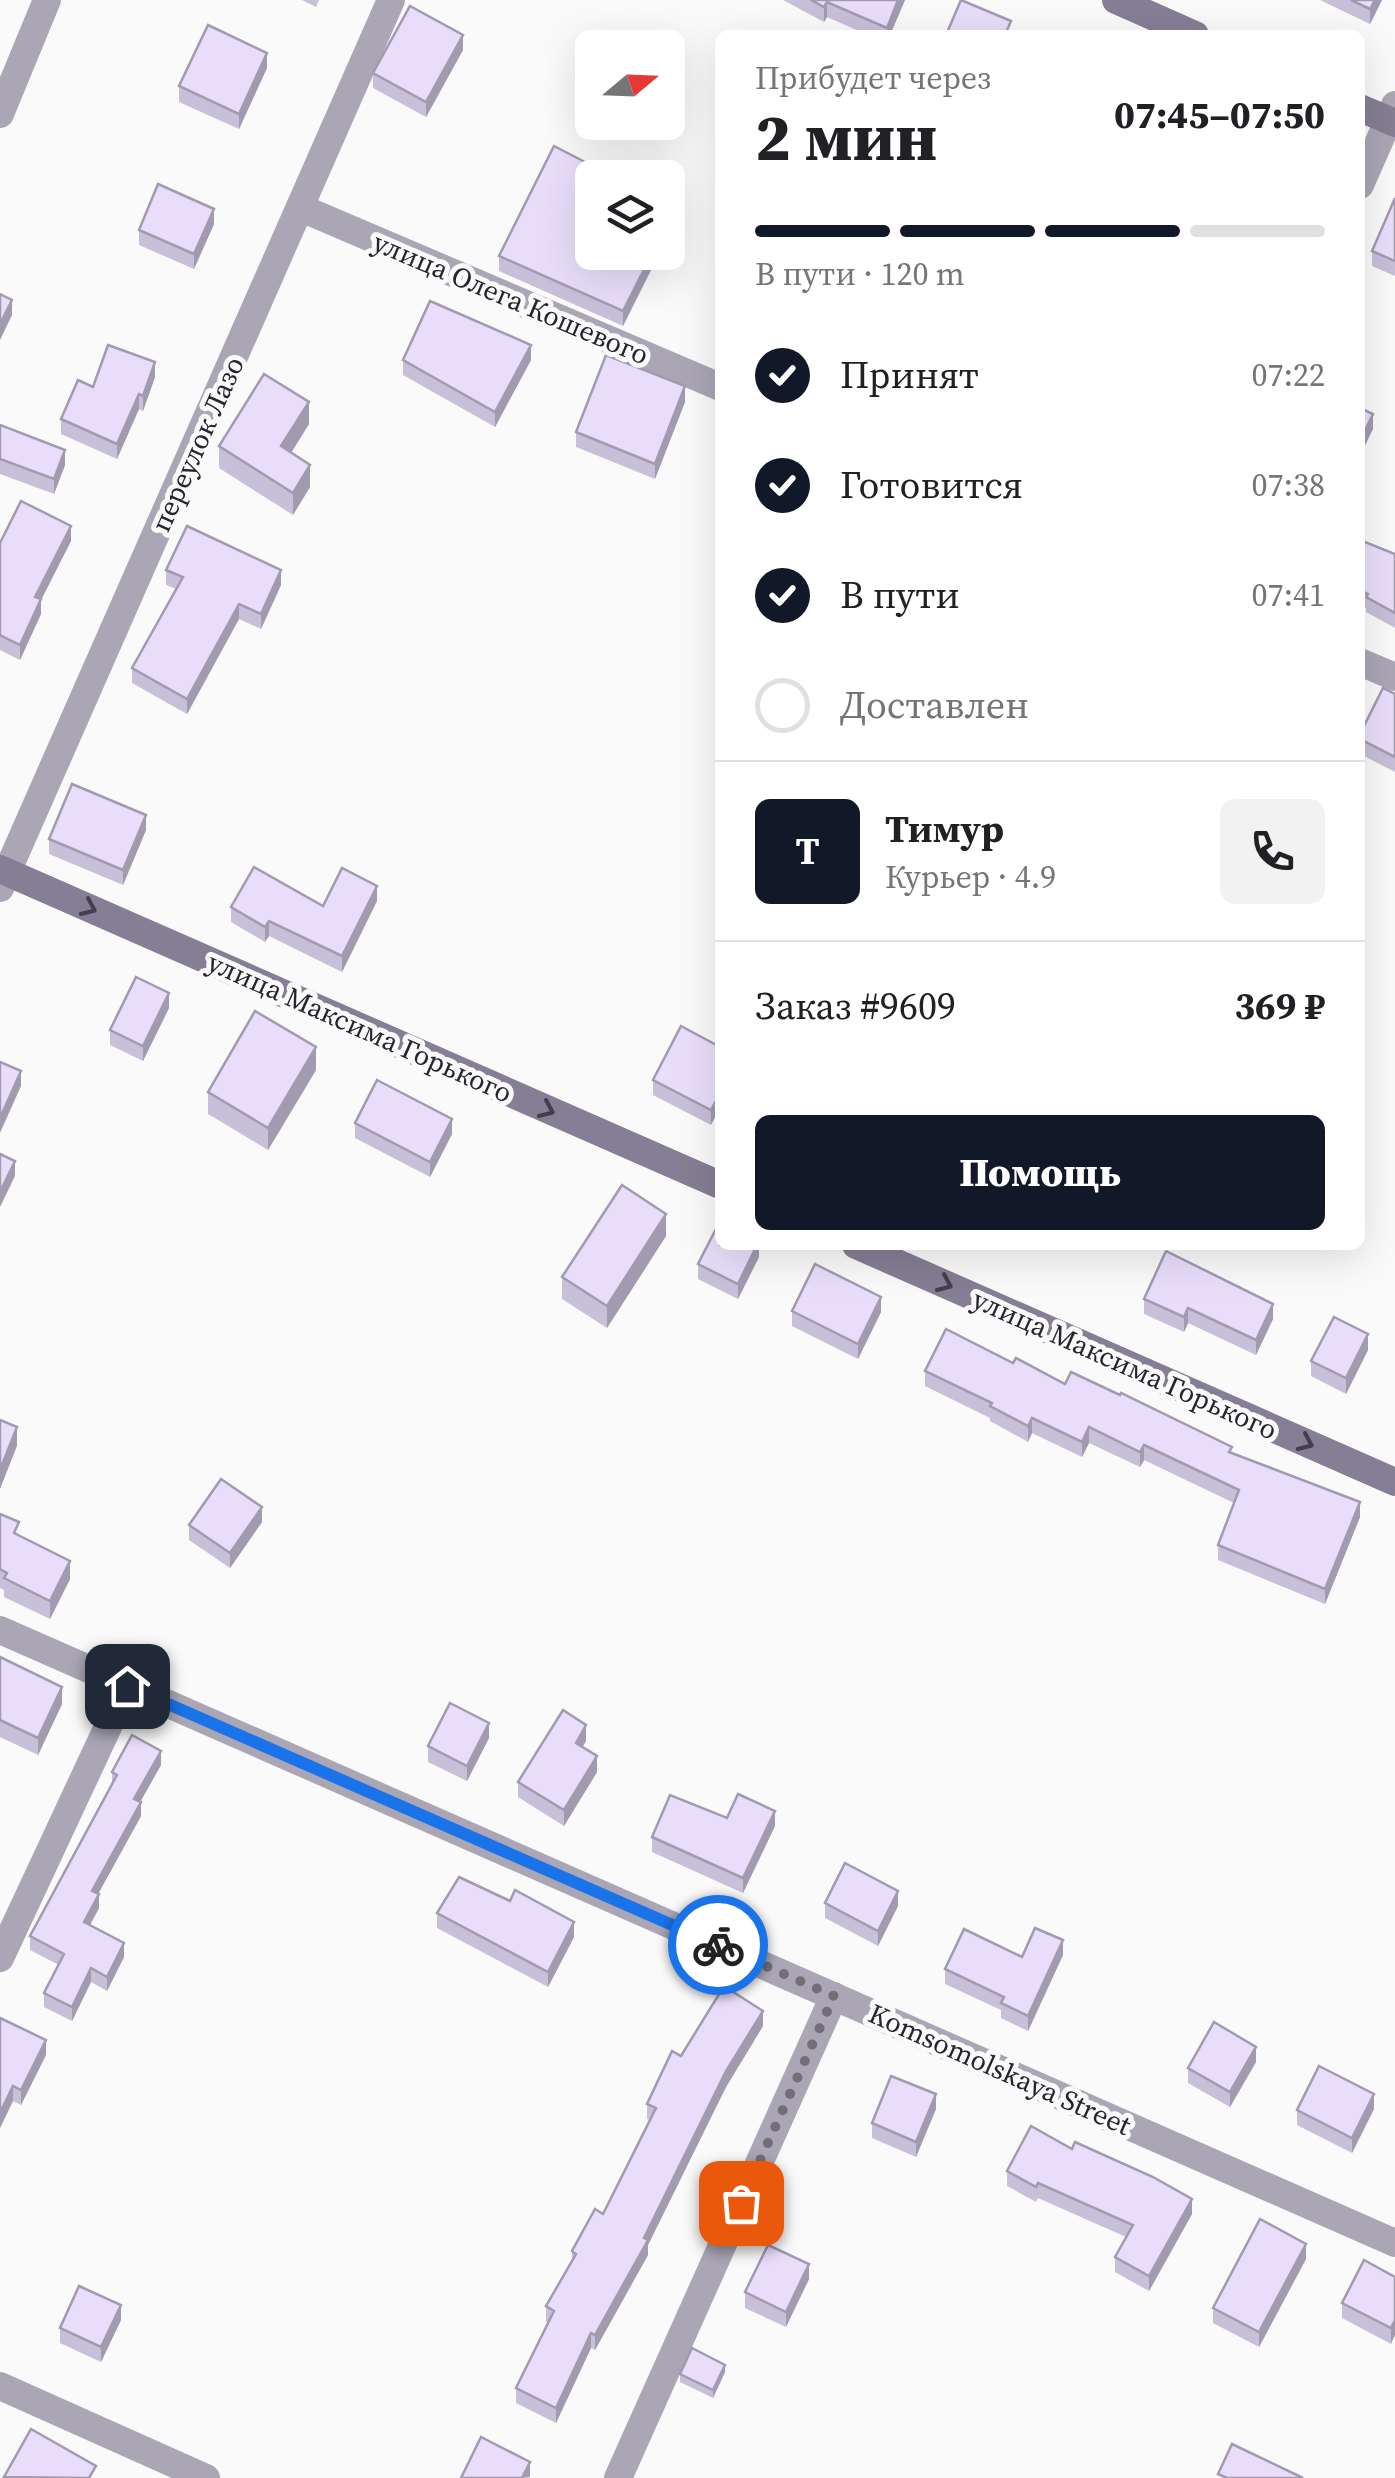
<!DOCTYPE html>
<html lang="ru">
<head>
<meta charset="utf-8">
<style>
	:root { --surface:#fff; --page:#f2f2f2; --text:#202124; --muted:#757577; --line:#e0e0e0; --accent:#111827 }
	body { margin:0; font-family:"Source Serif 4",serif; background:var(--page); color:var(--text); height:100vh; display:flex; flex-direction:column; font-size:38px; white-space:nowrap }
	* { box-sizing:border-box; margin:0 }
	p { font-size:32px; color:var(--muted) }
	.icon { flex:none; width:55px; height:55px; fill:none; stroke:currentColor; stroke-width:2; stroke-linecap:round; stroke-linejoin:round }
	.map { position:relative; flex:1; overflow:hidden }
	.sheet { position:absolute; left:715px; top:30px; width:650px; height:1220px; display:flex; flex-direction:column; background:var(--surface); border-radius:15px; box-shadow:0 10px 40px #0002 }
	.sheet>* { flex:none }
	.needle { width:65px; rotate:71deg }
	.fabs { position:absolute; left:575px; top:30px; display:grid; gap:20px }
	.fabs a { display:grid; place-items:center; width:110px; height:110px; border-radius:15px; background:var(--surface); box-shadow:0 10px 40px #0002; font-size:50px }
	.pin { position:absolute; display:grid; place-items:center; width:85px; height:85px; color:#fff; margin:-42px; border-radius:20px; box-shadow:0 5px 15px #0006 }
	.courier { position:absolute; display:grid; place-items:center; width:100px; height:100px; margin:-50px; border:8px solid #1a73e8; border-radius:50%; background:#fff; color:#222; box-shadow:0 2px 12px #0007 }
	.headline em { font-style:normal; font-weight:800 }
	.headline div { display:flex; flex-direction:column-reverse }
	.headline { display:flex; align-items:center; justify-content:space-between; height:170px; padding:0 40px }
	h1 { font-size:65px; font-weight:800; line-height:75px }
	.bar { display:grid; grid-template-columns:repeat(4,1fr); gap:15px 10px; align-content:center; height:120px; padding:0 40px }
	.bar i { height:12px; border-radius:8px; background:var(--line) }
	.bar .on { background:var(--accent) }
	.bar p { grid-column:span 4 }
	.line { display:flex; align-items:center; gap:25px; padding:0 40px; border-top:2px solid var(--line) }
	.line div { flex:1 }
	.round { display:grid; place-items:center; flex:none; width:105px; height:105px; border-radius:15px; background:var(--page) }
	ol { padding:0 40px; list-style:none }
	li { display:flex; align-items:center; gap:30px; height:110px }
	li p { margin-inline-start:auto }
	li .icon { padding:10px; border-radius:50%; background:var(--accent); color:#fff; stroke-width:4 }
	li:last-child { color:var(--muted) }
	li i { width:55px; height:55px; border:5px solid var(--line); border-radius:50% }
	.primary-button { display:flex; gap:20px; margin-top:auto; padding:20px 40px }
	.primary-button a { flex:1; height:115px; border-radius:15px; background:var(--accent); color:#fff; font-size:40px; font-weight:800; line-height:115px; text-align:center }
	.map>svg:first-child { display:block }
</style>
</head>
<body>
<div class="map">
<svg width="1395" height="2478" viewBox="0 0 1395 2478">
	<rect width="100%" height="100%" fill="#fafafa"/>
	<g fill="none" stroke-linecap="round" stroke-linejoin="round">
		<!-- minor -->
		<g stroke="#aba6b6" stroke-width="28">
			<polyline points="0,114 47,0"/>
			<polyline points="1360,185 1395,105"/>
			<polyline points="301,208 720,387"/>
			<polyline points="1360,662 1395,677"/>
			<polyline points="0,888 391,0"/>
			<polyline points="0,1630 1395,2243"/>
			<polyline points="0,1958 127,1686"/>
			<polyline points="0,2386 206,2478"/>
			<polyline points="618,2478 834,1996"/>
		</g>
		<!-- secondary -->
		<g stroke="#867e94" stroke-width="28">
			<polyline points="1116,0 1195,35"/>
			<polyline points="1360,108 1395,123"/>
			<polyline points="0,869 720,1185"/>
			<polyline points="856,1245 1395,1482"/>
		</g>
	</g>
	<!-- wall -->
	<g fill="#c8bfd8">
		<polygon points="302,0 319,0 316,7"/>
		<polygon points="783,0 905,0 890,35 868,35 827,17 824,22"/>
		<polygon points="1320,0 1382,0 1370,24"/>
		<polygon points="463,50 426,117 373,88 373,73"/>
		<polygon points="267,68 239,129 179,102 179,86"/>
		<polygon points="1395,198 1395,276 1372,266 1372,251"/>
		<polygon points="214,224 194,269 139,245 139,230"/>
		<polygon points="660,252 623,326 499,271 499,256"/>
		<polygon points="403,360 531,360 495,427 403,375"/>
		<polygon points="155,377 143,411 139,409 117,459 61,434 61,419 93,387"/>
		<polygon points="685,402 655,479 576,447 576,432"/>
		<polygon points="309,424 291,453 310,487 293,515 219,468 219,446"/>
		<polygon points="0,425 65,465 54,494 0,474"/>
		<polygon points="1360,540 1395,554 1395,628 1366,612 1366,608 1360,606"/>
		<polygon points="71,541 41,600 41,614 20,660 0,650 0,543"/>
		<polygon points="166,570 281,585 261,629 239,619 187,714 132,683 132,668 176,589 166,585"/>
		<polygon points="1395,694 1395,772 1360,754 1360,734"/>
		<polygon points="146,830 123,885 49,854 49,839"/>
		<polygon points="377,901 342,972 269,936 265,942 231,922 231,907 323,906"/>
		<polygon points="169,1008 143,1061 110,1045 110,1030"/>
		<polygon points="720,1047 711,1125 653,1095 653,1080"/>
		<polygon points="316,1070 268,1150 208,1114 208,1092"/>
		<polygon points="355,1123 452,1134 430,1177 355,1138"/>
		<polygon points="666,1236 607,1328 562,1299 562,1277"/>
		<polygon points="759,1245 759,1257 738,1299 698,1279 698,1264"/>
		<polygon points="1144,1299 1273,1319 1256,1355 1188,1323 1184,1332 1144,1314"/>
		<polygon points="792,1311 881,1312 858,1359 792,1326"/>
		<polygon points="1368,1350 1346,1394 1311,1376 1311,1361"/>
		<polygon points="1013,1363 1232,1453 1360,1517 1325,1604 1218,1560 1218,1545 1234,1503 1144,1460 1140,1467 1089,1443 1082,1457 1032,1433 1028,1442 990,1421 990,1418 925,1386 925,1371"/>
		<polygon points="0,1514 19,1535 70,1579 50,1619 4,1597 4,1590 0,1588"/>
		<polygon points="262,1522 230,1568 189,1540 189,1525"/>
		<polygon points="0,1657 62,1704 38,1755 0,1737"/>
		<polygon points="489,1738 467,1781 428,1762 428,1746"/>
		<polygon points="586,1741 582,1747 597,1772 564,1826 518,1797 518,1782"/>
		<polygon points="161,1765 140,1802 141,1816 98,1894 99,1908 90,1925 124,1957 107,1991 91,1982 72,2021 44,2007 44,1993 59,1965 30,1950 30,1936 112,1784 112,1772"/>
		<polygon points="727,1818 775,1826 743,1893 652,1852 652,1837"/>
		<polygon points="510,1901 574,1937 548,1987 437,1928 437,1913"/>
		<polygon points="825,1903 898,1906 878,1946 825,1918"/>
		<polygon points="1063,1955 1028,2031 1001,2018 1001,2010 945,1984 945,1969 1022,1957"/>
		<polygon points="0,2018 46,2055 21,2105 13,2101 0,2128"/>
		<polygon points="763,2026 726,2087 648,2245 648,2255 595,2350 591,2348 556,2423 516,2403 516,2388 548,2323 546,2322 546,2306 572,2260 572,2251 603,2214 650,2120 647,2119 647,2104 681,2056"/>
		<polygon points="1256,2062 1230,2107 1188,2083 1188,2068"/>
		<polygon points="936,2109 916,2157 872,2138 872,2123"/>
		<polygon points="1374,2109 1352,2153 1297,2125 1297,2110"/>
		<polygon points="1072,2149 1192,2214 1149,2291 1115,2272 1115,2257 1126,2237 1038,2198 1036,2202 1007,2186 1007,2171"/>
		<polygon points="1306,2259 1259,2347 1213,2323 1213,2308"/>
		<polygon points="1395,2277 1391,2344 1342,2318 1342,2303"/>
		<polygon points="809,2279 786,2327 745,2308 745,2292"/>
		<polygon points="121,2320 101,2362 60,2343 60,2328"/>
		<polygon points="725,2372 713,2398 680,2382 680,2374"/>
	</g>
	<!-- shaded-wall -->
	<g fill="#a29bb0">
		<polygon points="898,0 905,0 890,35 887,35 887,28"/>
		<polygon points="1375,0 1382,0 1370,24 1370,9"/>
		<polygon points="827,2 827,17 824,22 824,7"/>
		<polygon points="463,35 463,50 426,117 426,102"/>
		<polygon points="267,53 267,68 239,129 239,114"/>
		<polygon points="675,208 675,223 668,238 668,223"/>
		<polygon points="214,209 214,224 194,269 194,254"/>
		<polygon points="653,252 660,252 623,326 623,311"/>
		<polygon points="12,300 12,315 0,340 0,324"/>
		<polygon points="531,345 531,360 495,427 495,412"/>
		<polygon points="155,362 155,377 143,411 143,396"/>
		<polygon points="685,386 685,402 655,479 655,464"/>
		<polygon points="139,394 139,409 117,459 117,444"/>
		<polygon points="309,402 309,424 281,469 281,446"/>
		<polygon points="1373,414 1373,429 1360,456 1360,441"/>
		<polygon points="65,450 65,465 54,494 54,479"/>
		<polygon points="310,465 310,487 293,515 293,493"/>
		<polygon points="71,526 71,541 41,600 41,614 20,660 20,645 35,597"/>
		<polygon points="281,570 281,585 261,629 261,614"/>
		<polygon points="239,604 239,619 187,714 187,699"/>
		<polygon points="146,815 146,830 123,885 123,870"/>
		<polygon points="377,886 377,901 342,972 342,956"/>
		<polygon points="269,921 269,936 265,942 265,927"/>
		<polygon points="169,993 169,1008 143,1061 143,1046"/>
		<polygon points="316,1047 316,1070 268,1150 268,1128"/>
		<polygon points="21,1071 21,1086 0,1133 0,1118"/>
		<polygon points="720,1093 720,1108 711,1125 711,1110"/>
		<polygon points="452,1119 452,1134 430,1177 430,1162"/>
		<polygon points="15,1161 15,1176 0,1207 0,1192"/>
		<polygon points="666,1214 666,1236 607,1328 607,1306"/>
		<polygon points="757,1245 759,1245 759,1257 738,1299 738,1284"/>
		<polygon points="881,1297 881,1312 858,1359 858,1344"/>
		<polygon points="1273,1304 1273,1319 1256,1355 1256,1340"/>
		<polygon points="1188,1308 1188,1323 1184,1332 1184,1317"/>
		<polygon points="1368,1334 1368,1350 1346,1394 1346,1378"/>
		<polygon points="1032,1418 1032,1433 1028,1442 1028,1426"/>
		<polygon points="17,1427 17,1446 0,1489 0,1470"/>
		<polygon points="1089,1427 1089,1443 1082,1457 1082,1442"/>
		<polygon points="1144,1445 1144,1460 1140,1467 1140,1452"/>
		<polygon points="1360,1502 1360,1517 1325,1604 1325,1589"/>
		<polygon points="262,1507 262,1522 230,1568 230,1553"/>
		<polygon points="70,1561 70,1579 50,1619 50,1601"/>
		<polygon points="62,1687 62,1704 38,1755 38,1738"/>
		<polygon points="489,1723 489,1738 467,1781 467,1766"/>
		<polygon points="586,1725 586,1741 576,1758 576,1743"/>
		<polygon points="161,1751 161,1765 134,1813 134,1799"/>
		<polygon points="597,1756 597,1772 564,1826 564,1810"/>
		<polygon points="141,1802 141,1816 92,1905 92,1891"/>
		<polygon points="775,1811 775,1826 743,1893 743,1878"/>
		<polygon points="898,1891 898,1906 878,1946 878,1931"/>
		<polygon points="99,1894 99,1908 84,1936 84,1922"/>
		<polygon points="574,1922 574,1937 548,1987 548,1972"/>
		<polygon points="1063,1940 1063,1955 1028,2031 1028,2016"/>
		<polygon points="124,1943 124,1957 107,1991 107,1977"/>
		<polygon points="91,1968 91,1982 72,2021 72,2007"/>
		<polygon points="763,2011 763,2026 726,2087 648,2245 648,2255 595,2350 595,2335 726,2071"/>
		<polygon points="46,2040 46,2055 21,2105 21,2090"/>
		<polygon points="1256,2047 1256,2062 1230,2107 1230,2092"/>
		<polygon points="13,2086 13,2101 0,2128 0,2113"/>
		<polygon points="936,2094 936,2109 916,2157 916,2142"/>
		<polygon points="1374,2094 1374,2109 1352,2153 1352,2138"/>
		<polygon points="1192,2199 1192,2214 1149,2291 1149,2276"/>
		<polygon points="1306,2244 1306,2259 1259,2347 1259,2332"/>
		<polygon points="809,2264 809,2279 786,2327 786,2312"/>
		<polygon points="121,2305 121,2320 101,2362 101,2347"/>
		<polygon points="1395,2320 1395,2335 1391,2344 1391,2328"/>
		<polygon points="591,2333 591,2348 556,2423 556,2408"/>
		<polygon points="725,2365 725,2372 713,2398 713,2390"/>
		<polygon points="530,2462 530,2477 522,2478"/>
	</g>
	<!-- building -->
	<g fill="#e8defb" stroke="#a29bb0" stroke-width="2.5">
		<polygon points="811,0 898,0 887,28 827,2 824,7"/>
		<polygon points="961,0 1011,21 1005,35 946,35"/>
		<polygon points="1351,0 1375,0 1370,9"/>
		<polygon points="410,6 463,35 426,102 373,73"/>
		<polygon points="208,25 267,53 239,114 179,86"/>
		<polygon points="554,146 616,178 592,178 592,252 653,252 623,311 499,256"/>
		<polygon points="158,184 214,209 194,254 139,230"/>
		<polygon points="1395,198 1395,261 1372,251"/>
		<polygon points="668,204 675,208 668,223"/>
		<polygon points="0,294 12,300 0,324"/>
		<polygon points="430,301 531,345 495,412 403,360"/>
		<polygon points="108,345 155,362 143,396 139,394 117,444 61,419 78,380 93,387"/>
		<polygon points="606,355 685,386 655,464 576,432"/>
		<polygon points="264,374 309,402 281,446 310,465 293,493 219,446"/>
		<polygon points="1360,408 1373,414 1360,441"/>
		<polygon points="0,425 65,450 54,479 0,459"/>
		<polygon points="21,501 71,526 35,597 41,599 20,645 0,635 0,543"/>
		<polygon points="187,526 281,570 261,614 239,604 187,699 132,668 183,577 166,570"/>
		<polygon points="1360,540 1395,554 1395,613 1366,597 1368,594 1360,590"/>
		<polygon points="1383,688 1395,694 1395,757 1360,739 1360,734"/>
		<polygon points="72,784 146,815 123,870 49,839"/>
		<polygon points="254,867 323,906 342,868 377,886 342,956 269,921 265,927 231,907"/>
		<polygon points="136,977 169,993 143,1046 110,1030"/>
		<polygon points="255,1011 316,1047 268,1128 208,1092"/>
		<polygon points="681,1026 720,1047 720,1093 711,1110 653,1080"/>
		<polygon points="0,1062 21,1071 0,1118"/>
		<polygon points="377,1080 452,1119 430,1162 355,1123"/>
		<polygon points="0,1154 15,1161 0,1192"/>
		<polygon points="622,1185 666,1214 607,1306 562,1277"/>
		<polygon points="720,1221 720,1245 757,1245 738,1284 698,1264"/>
		<polygon points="1166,1251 1273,1304 1256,1340 1188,1308 1184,1317 1144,1299"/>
		<polygon points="815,1264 881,1297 858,1344 792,1311"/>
		<polygon points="1334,1317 1368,1334 1346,1378 1311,1361"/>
		<polygon points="946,1329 1013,1363 1016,1358 1065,1384 1071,1372 1120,1395 1121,1393 1232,1447 1229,1452 1360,1502 1325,1589 1218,1545 1239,1490 1144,1445 1140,1452 1089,1427 1082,1442 1032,1418 1028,1426 990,1406 992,1403 925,1371"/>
		<polygon points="0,1420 17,1427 0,1470"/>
		<polygon points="221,1479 262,1507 230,1553 189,1525"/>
		<polygon points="0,1514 19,1522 14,1533 70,1561 50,1601 4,1578 7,1573 0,1569"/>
		<polygon points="0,1657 62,1687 38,1738 0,1720"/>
		<polygon points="450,1703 489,1723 467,1766 428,1746"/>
		<polygon points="563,1710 586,1725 576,1743 597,1756 564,1810 518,1782"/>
		<polygon points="132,1735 161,1751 134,1799 141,1802 92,1891 99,1894 84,1922 124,1943 107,1977 91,1968 72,2007 44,1993 64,1954 30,1936 117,1775 112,1772"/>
		<polygon points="738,1794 775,1811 743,1878 652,1837 670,1795 727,1818"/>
		<polygon points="845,1863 898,1891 878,1931 825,1903"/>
		<polygon points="459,1877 510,1901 515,1890 574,1922 548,1972 437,1913"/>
		<polygon points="1035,1928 1063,1940 1028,2016 1001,2003 1004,1997 945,1969 964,1929 1022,1957"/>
		<polygon points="724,1986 763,2011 726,2071 644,2238 648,2240 595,2335 591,2333 556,2408 516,2388 554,2311 546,2306 576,2254 572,2251 595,2209 603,2214 656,2108 647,2104 672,2051 681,2056"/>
		<polygon points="0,2018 46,2040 21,2090 13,2086 0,2113"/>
		<polygon points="1214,2022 1256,2047 1230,2092 1188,2068"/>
		<polygon points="1319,2066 1374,2094 1352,2138 1297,2110"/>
		<polygon points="891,2076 936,2094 916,2142 872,2123"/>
		<polygon points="1031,2126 1072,2149 1075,2142 1153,2177 1192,2199 1149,2276 1115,2257 1133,2225 1038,2183 1036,2187 1007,2171"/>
		<polygon points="1260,2219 1306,2244 1259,2332 1213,2308"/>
		<polygon points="768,2245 809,2264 786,2312 745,2292"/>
		<polygon points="1364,2260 1395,2277 1395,2320 1391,2328 1342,2303"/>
		<polygon points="79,2286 121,2305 101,2347 60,2328"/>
		<polygon points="692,2348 725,2365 713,2390 680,2374"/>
		<polygon points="31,2429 96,2466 89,2478 4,2477"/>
		<polygon points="481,2437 530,2462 522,2478 461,2478"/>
		<polygon points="1232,2444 1303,2478 1227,2478 1218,2474"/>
	</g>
	<!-- one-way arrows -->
	<defs><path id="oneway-chevron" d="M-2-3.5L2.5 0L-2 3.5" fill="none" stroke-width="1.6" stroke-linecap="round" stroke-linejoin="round" transform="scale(2.5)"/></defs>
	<g stroke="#443e4e">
		<use href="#oneway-chevron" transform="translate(89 908) rotate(24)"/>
		<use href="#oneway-chevron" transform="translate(547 1110) rotate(24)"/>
		<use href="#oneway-chevron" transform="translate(945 1284) rotate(24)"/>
		<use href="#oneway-chevron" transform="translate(1306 1443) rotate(24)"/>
	</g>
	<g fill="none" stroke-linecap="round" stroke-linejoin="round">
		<!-- done -->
		<polyline stroke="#716e77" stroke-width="10" stroke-dasharray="0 18" points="718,1945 834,1996 741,2203"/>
		<!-- route -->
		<polyline stroke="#1a73e8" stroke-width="12" points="127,1686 718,1945"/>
	</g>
	<g text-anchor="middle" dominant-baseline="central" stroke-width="10" stroke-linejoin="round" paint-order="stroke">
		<!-- street labels -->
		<g font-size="28" fill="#272330" stroke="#fafafa">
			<text transform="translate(511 298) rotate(23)">улица Олега Кошевого</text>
			<text transform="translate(197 444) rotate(-66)">переулок Лазо</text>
			<text transform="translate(360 1027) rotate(24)">улица Максима Горького</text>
			<text transform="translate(1125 1364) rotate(24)">улица Максима Горького</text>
			<text transform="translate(1000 2069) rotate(24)">Komsomolskaya Street</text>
		</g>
	</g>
</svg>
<div class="fabs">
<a><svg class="needle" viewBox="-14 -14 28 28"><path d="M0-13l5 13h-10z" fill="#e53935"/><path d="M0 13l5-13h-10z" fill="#757577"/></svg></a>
<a><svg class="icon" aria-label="layers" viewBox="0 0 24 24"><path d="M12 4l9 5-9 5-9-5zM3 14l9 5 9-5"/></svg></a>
</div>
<div class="pin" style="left:741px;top:2203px;background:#ea580c"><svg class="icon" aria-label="bag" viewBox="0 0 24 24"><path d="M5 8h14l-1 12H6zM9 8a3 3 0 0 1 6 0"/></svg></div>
<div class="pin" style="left:127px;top:1686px;background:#1f2937"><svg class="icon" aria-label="home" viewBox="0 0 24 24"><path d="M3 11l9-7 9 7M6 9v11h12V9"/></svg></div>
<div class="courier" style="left:718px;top:1945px"><svg class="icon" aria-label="bike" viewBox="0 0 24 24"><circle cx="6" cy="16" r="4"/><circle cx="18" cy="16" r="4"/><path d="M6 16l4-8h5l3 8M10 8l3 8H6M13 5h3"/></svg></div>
<section class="sheet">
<div class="headline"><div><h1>2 мин</h1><p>Прибудет через</p></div><em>07:45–07:50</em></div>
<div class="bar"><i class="on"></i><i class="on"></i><i class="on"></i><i></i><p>В пути · 120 m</p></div>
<ol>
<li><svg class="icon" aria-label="check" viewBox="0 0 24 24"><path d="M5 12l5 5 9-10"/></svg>Принят<p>07:22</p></li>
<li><svg class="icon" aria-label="check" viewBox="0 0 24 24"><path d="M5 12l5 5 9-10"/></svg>Готовится<p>07:38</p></li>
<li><svg class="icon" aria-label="check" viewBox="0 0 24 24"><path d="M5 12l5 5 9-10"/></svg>В пути<p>07:41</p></li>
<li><i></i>Доставлен</li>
</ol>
<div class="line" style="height:180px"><b class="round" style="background:var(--accent);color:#fff">Т</b><div><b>Тимур</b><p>Курьер · 4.9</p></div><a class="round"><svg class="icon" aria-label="phone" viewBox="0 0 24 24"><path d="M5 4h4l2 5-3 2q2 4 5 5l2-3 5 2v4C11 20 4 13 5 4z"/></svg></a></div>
<div class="line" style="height:130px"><div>Заказ #9609</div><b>369 ₽</b></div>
<div class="primary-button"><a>Помощь</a></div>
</section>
</div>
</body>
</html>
